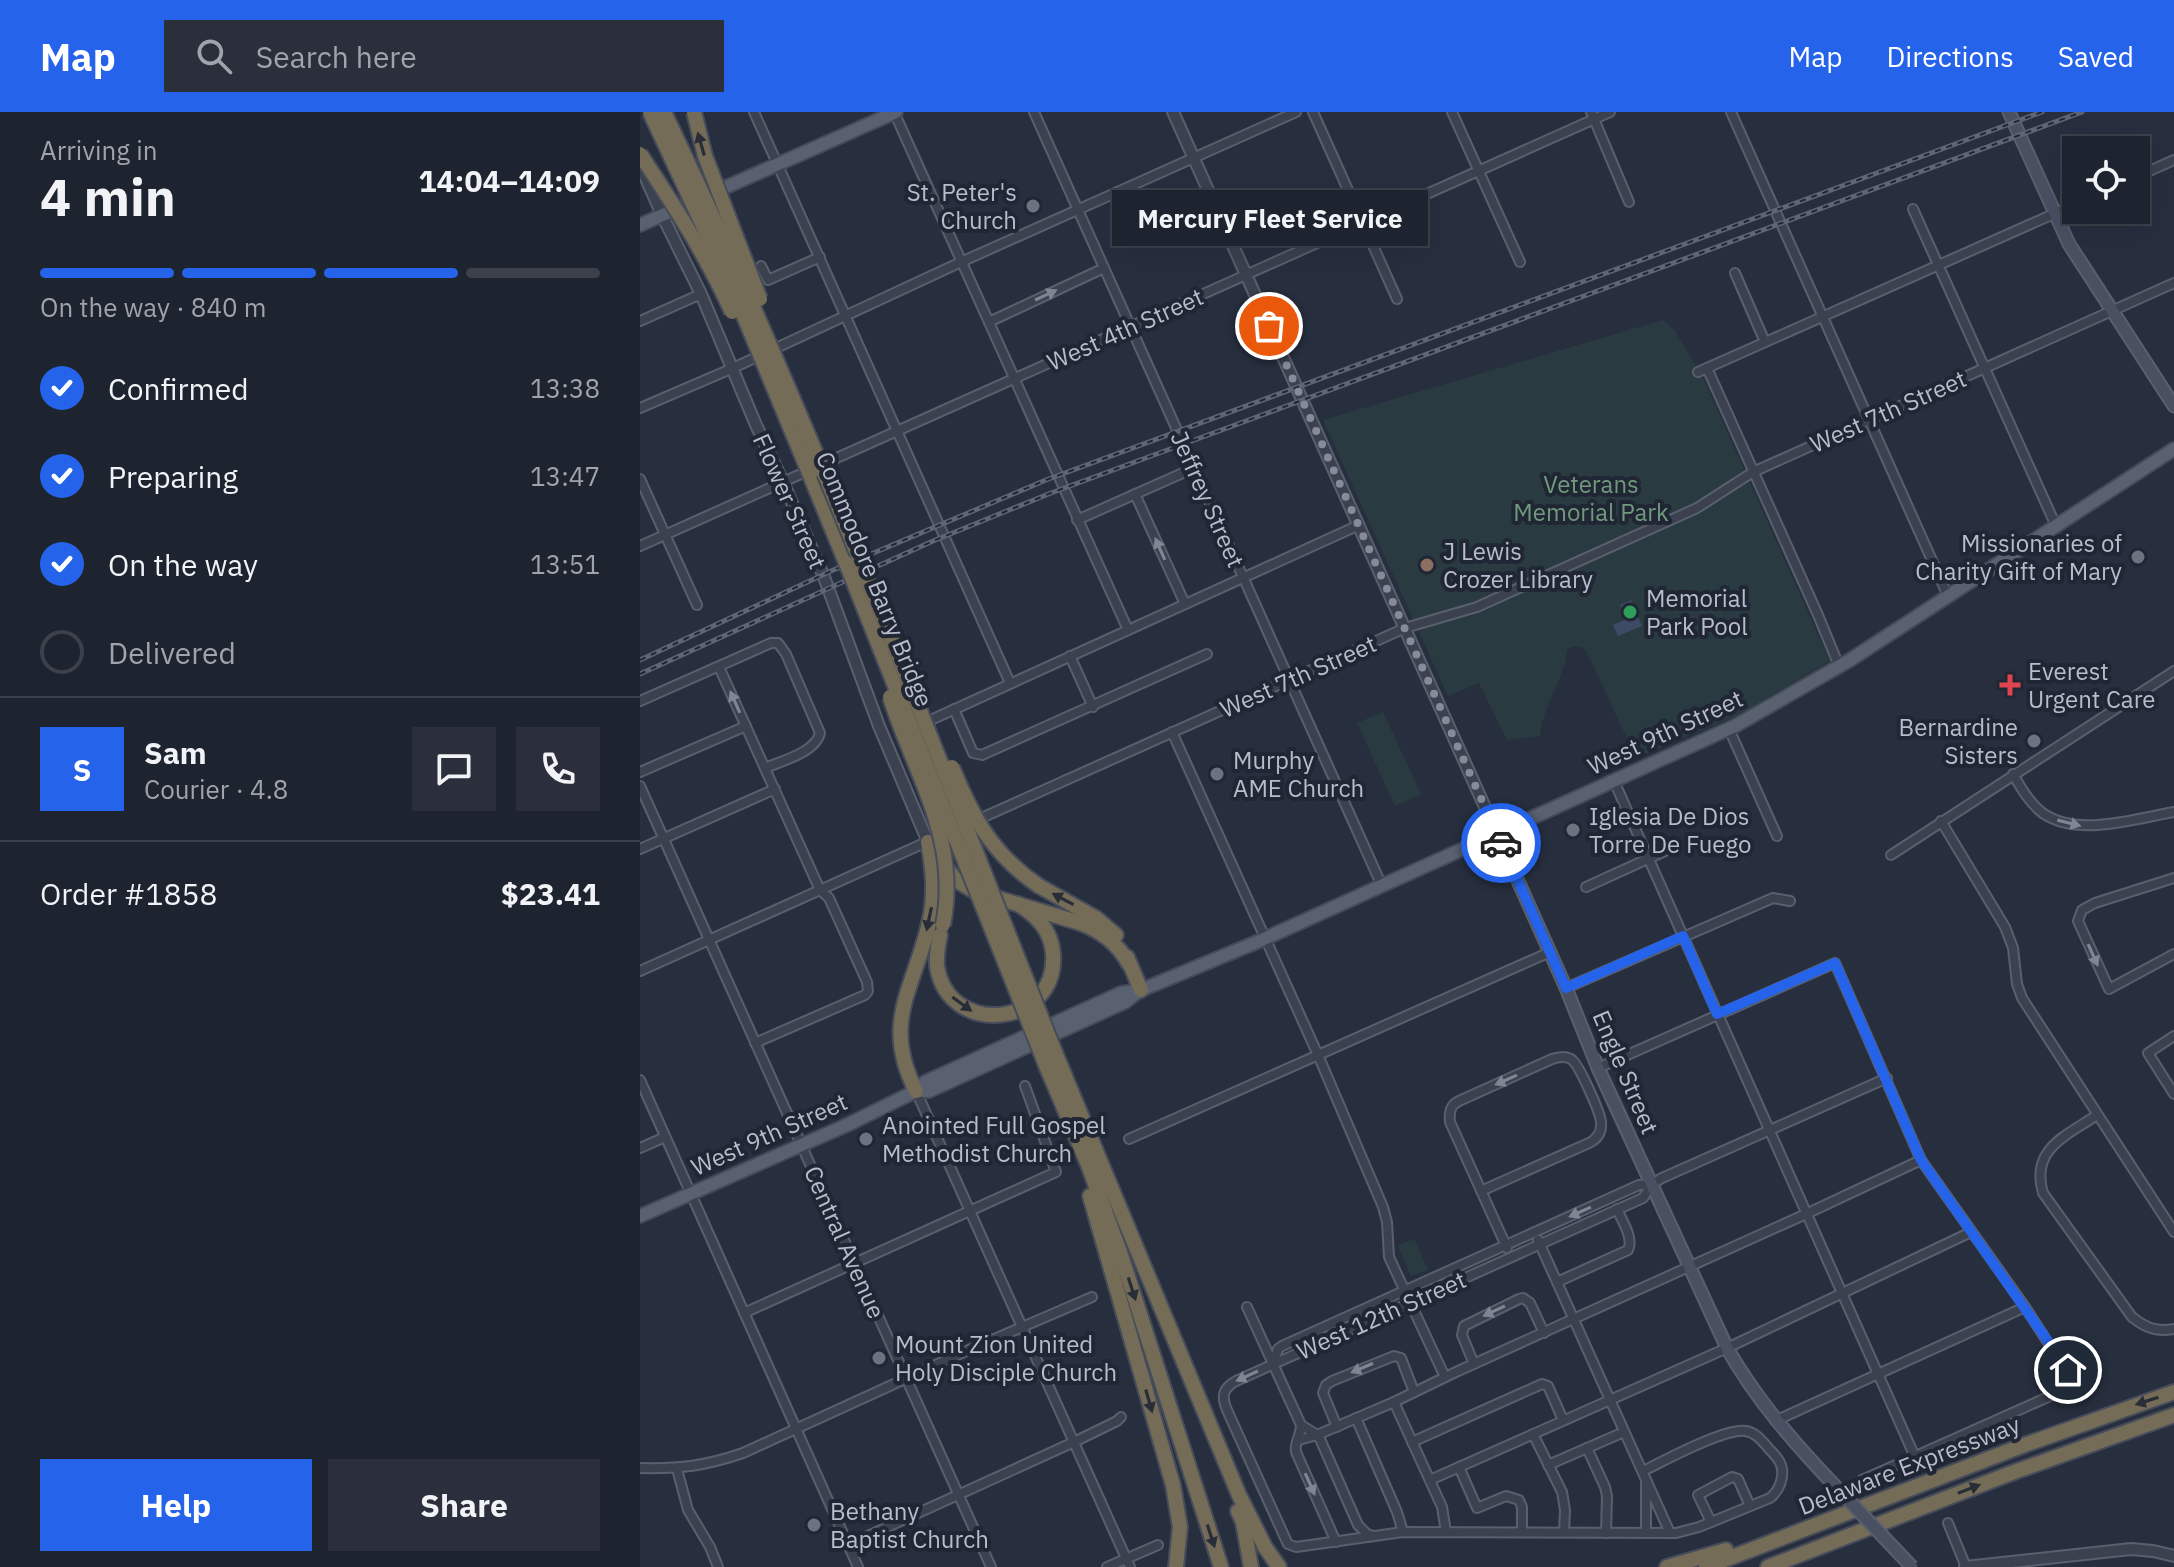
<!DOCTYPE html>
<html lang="en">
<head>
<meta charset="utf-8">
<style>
	:root { --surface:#1d232f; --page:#2a2f3b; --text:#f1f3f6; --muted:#a0a4aa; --line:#3b404b; --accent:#2563eb }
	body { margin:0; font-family:"IBM Plex Sans",sans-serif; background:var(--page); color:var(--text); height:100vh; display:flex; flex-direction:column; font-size:30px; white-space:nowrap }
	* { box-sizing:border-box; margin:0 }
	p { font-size:26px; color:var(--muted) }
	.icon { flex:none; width:44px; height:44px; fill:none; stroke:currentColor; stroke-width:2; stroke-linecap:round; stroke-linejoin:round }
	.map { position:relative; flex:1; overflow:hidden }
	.panel { display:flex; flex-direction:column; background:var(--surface); width:640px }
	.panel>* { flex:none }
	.buttons { position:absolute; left:1422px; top:24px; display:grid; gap:16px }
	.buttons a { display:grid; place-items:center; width:88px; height:88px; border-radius:0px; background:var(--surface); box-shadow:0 8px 32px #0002,0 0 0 2px var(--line); font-size:40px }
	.pin { position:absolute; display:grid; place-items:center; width:68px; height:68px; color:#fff; margin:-34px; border:4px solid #fff; border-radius:50%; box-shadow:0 2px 8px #0007 }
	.courier { position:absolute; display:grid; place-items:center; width:80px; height:80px; margin:-40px; border:6px solid #2563eb; border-radius:50%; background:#fff; color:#222; box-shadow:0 2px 10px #0007 }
	.bubble { position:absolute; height:56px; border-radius:0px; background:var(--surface); box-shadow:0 8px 32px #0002,0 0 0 2px var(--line); font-size:26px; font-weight:700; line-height:56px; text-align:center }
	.overview em { font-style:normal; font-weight:700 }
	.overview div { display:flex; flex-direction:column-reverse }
	.overview { display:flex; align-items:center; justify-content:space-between; height:136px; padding:0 40px }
	h1 { font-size:52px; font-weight:700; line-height:60px }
	.bar { display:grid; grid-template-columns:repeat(4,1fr); gap:12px 8px; align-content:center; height:96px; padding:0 40px }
	.bar i { height:10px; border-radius:6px; background:var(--line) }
	.bar .current { background:var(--accent) }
	.bar p { grid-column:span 4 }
	.line { display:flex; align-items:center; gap:20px; padding:0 40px; border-top:2px solid var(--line) }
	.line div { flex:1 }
	.round { display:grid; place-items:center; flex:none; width:84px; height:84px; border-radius:0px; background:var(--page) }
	ol { padding:0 40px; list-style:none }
	li { display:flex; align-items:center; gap:24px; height:88px }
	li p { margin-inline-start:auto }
	li .icon { padding:8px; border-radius:50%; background:var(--accent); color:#fff; stroke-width:4 }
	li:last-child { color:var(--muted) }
	li i { width:44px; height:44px; border:4px solid var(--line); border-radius:50% }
	.primary-button { display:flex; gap:16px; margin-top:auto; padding:16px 40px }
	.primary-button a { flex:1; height:92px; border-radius:0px; background:var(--accent); color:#fff; font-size:32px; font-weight:700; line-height:92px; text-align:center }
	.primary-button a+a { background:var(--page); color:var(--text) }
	header { display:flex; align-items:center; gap:48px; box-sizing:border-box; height:112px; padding:0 40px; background:var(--accent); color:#fff }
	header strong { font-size:38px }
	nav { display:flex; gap:44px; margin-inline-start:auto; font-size:28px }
	.search { width:560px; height:72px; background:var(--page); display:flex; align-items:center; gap:20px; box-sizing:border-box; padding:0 28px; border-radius:0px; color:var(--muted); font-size:30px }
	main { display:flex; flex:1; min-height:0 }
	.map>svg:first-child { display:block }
</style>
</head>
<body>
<header>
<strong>Map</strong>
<div class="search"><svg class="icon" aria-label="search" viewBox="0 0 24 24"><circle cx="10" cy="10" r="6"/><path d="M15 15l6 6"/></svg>Search here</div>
<nav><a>Map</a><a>Directions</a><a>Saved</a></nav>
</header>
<main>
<section class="panel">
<div class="overview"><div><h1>4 min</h1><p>Arriving in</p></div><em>14:04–14:09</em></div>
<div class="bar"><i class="current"></i><i class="current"></i><i class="current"></i><i></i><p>On the way · 840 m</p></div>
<ol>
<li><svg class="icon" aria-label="check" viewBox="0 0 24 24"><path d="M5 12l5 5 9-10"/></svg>Confirmed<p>13:38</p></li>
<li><svg class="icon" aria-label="check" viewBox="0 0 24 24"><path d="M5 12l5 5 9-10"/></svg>Preparing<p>13:47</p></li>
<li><svg class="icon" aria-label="check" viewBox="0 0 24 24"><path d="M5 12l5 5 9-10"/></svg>On the way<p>13:51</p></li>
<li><i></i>Delivered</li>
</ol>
<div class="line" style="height:144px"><b class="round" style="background:var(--accent);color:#fff">S</b><div><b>Sam</b><p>Courier · 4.8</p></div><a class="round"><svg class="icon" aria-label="chat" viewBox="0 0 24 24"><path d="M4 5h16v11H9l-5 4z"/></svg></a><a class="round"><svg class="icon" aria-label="phone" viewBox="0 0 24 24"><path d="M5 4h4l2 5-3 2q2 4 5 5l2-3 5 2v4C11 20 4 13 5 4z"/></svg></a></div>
<div class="line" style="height:104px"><div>Order #1858</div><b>$23.41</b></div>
<div class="primary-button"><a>Help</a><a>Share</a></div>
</section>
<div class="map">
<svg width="1534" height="1455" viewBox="0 0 1534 1455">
	<rect width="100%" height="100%" fill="#272f3f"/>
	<!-- green -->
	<g fill="#293b40">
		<path d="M1023,208L1035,219L1064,268L1190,549L1096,604L996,646L947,540L942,535L933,534L927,538C924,568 903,593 900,624L867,628L839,571L808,584L683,308Z"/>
		<polygon points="743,600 781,682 755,694 717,611"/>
		<polygon points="775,1127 788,1158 771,1164 758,1133"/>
	</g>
	<!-- water -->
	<polygon fill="#3e4b67" points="991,488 1002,514 978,524 973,513 986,507 980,493"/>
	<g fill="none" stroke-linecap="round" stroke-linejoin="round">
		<defs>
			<g id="minor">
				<polyline points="114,0 370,571"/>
				<polyline points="254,0 488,518"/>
				<polyline points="394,0 742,774"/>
				<polyline points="673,0 757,187"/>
				<polyline points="812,0 880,150"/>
				<polyline points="951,0 989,90"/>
				<polyline points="1091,0 1308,484"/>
				<polyline points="1496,65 1534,48"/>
				<polyline points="1273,97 1416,414"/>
				<polyline points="121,154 128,168 180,145"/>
				<polyline points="1095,161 1125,230"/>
				<polyline points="0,209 61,182"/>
				<polyline points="349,210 464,156"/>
				<polyline points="1067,256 1178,503 1199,554"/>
				<polyline points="1058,260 1436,92"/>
				<polyline points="0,296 93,256 321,150 656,0"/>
				<polyline points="0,367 57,493"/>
				<polyline points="495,382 545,492"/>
				<polyline points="437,408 554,356"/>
				<polyline points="0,434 970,0"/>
				<polyline points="430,544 453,595"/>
				<polyline points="79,555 180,778 189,786 227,870 228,879 225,883 115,931"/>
				<path d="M0,589L131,531H138L146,542L180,621C176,640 142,649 125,656"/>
				<polyline points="314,597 333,641 342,643 567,542"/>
				<polyline points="282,612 719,413"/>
				<polyline points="1089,617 1137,724"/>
				<polyline points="532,620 678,943 743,1095 747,1110 749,1145 805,1265"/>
				<polyline points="0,660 106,614"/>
				<path d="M1373,662C1381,676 1390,692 1404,702C1439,725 1494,707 1534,700"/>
				<polyline points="974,669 1275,1345"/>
				<polyline points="0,674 351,1455"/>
				<polyline points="337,708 765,516 837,495 1057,396 1113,360 1534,171"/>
				<polyline points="1301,709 1365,815 1373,836 1377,872 1382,886 1534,1120"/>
				<polyline points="0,737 135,677"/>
				<polyline points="1251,743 1534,559"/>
				<polyline points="1534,766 1455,791 1442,798 1438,809 1469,877 1534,842"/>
				<polyline points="946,775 1036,734"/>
				<polyline points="0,859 291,728"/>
				<polyline points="926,876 1133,786 1150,789"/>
				<polyline points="1534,924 1508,941 1534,982"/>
				<polyline points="958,956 1195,851 1281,1048 1385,1195 1429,1263 1426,1274 1417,1281 1222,1368"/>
				<polyline points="0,968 218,1455"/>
				<polyline points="276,979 490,1455"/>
				<path d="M1457,1003C1426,1024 1390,1037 1403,1081L1492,1205C1506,1216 1516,1220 1534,1217"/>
				<polyline points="489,1027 910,840"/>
				<polyline points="0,1036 25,1025"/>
				<path d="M841,1079L949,1031C957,1027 962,1020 961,1010C960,1000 939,952 931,947C924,944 919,945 912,947L819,989C810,993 809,1001 810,1010L867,1136"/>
				<polyline points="898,1128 1030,1421"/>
				<path d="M917,1170L988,1138C994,1126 982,1109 977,1097"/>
				<path d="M607,1195L661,1313C661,1323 654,1331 656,1340L696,1430"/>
				<polyline points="104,1201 416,1060 385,974"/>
				<polyline points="633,1252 638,1237 642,1234 999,1073 1012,1072 1022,1066 1247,966"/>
				<polyline points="834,1252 822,1223 824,1214 879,1187 883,1186 890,1191 904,1221"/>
				<polyline points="754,1290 802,1395 806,1420"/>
				<polyline points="716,1306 757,1400 763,1420"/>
				<polyline points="1135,1309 1385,1195"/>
				<polyline points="661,1313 677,1323 680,1327 718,1413 727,1422 733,1424"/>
				<polyline points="697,1315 683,1281 686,1273 692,1269 754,1244 761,1246 774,1280"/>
				<polyline points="893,1322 922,1380 925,1398 924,1420"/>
				<polyline points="659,1328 677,1323 754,1290 818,1259 1166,1102 1281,1048"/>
				<polyline points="772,1330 902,1272 908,1274 923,1308"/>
				<polyline points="947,1336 965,1375 967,1384 966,1421"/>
				<polyline points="908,1353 984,1320"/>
				<polyline points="819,1355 837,1396 866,1384 879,1388 882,1395 882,1420"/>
				<path d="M0,1356C40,1357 65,1354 103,1341L324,1240L452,1185"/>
				<polyline points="37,1357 48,1398 70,1435 78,1455"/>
				<path d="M1003,1359C1024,1349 1086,1315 1106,1319C1117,1321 1123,1330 1130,1338C1134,1342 1139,1347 1141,1353C1145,1365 1139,1379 1130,1386L1059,1415L1036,1421L763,1420L656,1435L648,1432L646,1428L587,1298C581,1284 583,1276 596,1269L1003,1086L1012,1072"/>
				<polyline points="790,1368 1087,1236 1331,1120"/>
				<polyline points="1071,1410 1058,1383 1092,1365 1098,1367 1110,1394"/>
				<polyline points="1308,1411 1326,1455"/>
				<polyline points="1006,1421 1006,1371"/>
				<polyline points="208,1433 434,1330 477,1309 481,1305"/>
				<polyline points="467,1455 518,1433"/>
			</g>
			<g id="tertiary">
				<polyline points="533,0 857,722"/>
				<polyline points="0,53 23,105 61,182 116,313 143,370 184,465 239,614 288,730"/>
				<polyline points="1325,1455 1491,1437 1513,1439 1534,1444"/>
			</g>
			<g id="secondary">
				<polyline points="1369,0 1429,132 1534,294"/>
				<path d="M857,722L926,876L958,956L1087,1236C1117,1289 1156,1333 1198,1377"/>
			</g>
			<g id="primary">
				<polyline points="0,113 256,0"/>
				<polyline points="276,979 289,979 485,890 498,880"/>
				<polyline points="0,1104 207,1013 276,979 285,970 481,881 501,878 617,830 1095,614 1210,548 1534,337"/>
			</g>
			<g id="motorway">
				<polyline points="170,363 206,451"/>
				<path d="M301,750L316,768L334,779L440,811C462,819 478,832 489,852"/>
				<polyline points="399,774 456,806 476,823"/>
				<path d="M300,823C298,833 296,843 297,854C308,927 419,915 413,841C411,818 397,804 378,792"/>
				<polyline points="487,845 501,878"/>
				<polyline points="419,950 599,1383 625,1435 639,1455"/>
				<polyline points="407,956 449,1055 481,1143 581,1455"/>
				<path d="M276,979C241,910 274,877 289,811C296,783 293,757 288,730"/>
				<polyline points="450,1084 533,1373 540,1415 536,1455"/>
				<polyline points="598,1399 603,1410 611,1455"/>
				<polyline points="1027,1455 1086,1438"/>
				<polyline points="1066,1455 1387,1332 1534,1280"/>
				<polyline points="1128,1455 1374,1360 1534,1303"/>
			</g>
		</defs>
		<!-- minor casing -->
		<use href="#minor" stroke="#595f6d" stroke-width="12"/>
		<!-- tertiary casing -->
		<use href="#tertiary" stroke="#595f6d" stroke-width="14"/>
		<!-- secondary casing -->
		<use href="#secondary" stroke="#595f6d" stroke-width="15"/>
		<!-- primary casing -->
		<use href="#primary" stroke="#444a58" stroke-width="16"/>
		<!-- motorway casing -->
		<use href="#motorway" stroke="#464c5a" stroke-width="18"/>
		<!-- minor -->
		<use href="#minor" stroke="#3b414f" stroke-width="8"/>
		<!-- tertiary -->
		<use href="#tertiary" stroke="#3b414f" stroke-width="10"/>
		<!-- secondary -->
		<use href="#secondary" stroke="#495062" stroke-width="11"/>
		<!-- primary -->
		<use href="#primary" stroke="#59606f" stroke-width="12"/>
		<!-- motorway -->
		<use href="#motorway" stroke="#756c58" stroke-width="14"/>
		<defs>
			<g id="rail">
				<polyline points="0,548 191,459 406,368 1402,0"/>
				<polyline points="0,562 293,429 411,381 1442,0"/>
			</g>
		</defs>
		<!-- rail casing -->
		<use href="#rail" stroke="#5d6576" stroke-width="5"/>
		<!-- rail -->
		<use href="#rail" stroke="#202634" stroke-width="2" stroke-dasharray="6" stroke-linecap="butt"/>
		<defs>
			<polyline id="secondary-bridge" points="1198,1377 1272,1455"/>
			<g id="motorway-bridge">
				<polyline points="10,0 96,185 170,363"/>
				<path d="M24,0C172,309 292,632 419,950"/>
				<polyline points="54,0 65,44 120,187"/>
				<path d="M0,42C34,93 67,145 92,200"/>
				<polyline points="206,451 407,956"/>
				<path d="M250,585C275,663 320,728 303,813"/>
				<path d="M312,655C333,706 352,742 399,774"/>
			</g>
		</defs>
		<!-- secondary-bridge casing -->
		<use href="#secondary-bridge" stroke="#595f6d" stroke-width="15" stroke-linecap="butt"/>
		<!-- motorway-bridge casing -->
		<use href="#motorway-bridge" stroke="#464c5a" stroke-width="18" stroke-linecap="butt"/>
		<!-- secondary-bridge -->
		<use href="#secondary-bridge" stroke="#495062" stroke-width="11"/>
		<!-- motorway-bridge -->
		<use href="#motorway-bridge" stroke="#756c58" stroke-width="14"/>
	</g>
	<!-- one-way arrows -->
	<defs><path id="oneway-solid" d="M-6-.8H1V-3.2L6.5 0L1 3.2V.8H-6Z" transform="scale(2)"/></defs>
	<g fill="#282d38">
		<use href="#oneway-solid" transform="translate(61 32) rotate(-106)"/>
		<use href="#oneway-solid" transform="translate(423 787) rotate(-152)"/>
		<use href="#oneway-solid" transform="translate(289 807) rotate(102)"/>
		<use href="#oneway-solid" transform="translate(322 892) rotate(36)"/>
		<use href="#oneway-solid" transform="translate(492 1177) rotate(72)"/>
		<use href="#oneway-solid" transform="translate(509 1289) rotate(74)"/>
		<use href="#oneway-solid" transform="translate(1507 1289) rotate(162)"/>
		<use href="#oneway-solid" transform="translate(1329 1377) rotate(-21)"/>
		<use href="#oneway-solid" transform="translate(571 1424) rotate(72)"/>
	</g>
	<g fill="#7f8593">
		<use href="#oneway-solid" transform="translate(406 183) rotate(-25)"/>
		<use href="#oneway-solid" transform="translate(520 437) rotate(-114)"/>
		<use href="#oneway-solid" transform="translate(95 590) rotate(-114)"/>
		<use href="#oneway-solid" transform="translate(1429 711) rotate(14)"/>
		<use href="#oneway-solid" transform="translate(1453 843) rotate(66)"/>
		<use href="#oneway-solid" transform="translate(866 968) rotate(156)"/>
		<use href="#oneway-solid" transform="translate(940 1100) rotate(156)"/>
		<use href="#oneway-solid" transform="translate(854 1199) rotate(155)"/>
		<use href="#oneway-solid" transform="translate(722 1256) rotate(157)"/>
		<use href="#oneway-solid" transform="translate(607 1264) rotate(155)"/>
		<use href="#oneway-solid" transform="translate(670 1372) rotate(66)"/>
	</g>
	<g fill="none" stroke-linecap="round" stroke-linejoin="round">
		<!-- done -->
		<polyline stroke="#858b99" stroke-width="8" stroke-dasharray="0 14.4" points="629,214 861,731"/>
		<!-- route -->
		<polyline stroke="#2563eb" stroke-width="10" points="861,731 926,876 1043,824 1077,902 1195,851 1281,1048 1428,1258"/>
	</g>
	<!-- markers -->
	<g fill="#6b7280" stroke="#202634" stroke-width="3">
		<circle cx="393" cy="94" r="8"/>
		<circle cx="1498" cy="445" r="8"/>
		<circle cx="1394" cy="629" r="8"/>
		<circle cx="577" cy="662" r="8"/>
		<circle cx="933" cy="718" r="8"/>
		<circle cx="226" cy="1027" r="8"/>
		<circle cx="239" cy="1246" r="8"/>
		<circle cx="174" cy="1413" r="8"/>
	</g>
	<circle fill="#8d6e63" stroke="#202634" stroke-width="3" cx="787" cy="453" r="8"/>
	<circle fill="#2e9e5b" stroke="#202634" stroke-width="3" cx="990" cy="500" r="8"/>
	<path fill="#e0444e" stroke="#202634" stroke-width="3" d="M1366 561h8v8h8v8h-8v8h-8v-8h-8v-8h8z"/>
	<g text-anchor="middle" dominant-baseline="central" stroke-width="8" stroke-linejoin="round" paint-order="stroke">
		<!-- poi labels -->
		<g font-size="24" fill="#b7bdca" stroke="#202634" text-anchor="start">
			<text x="377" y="80" text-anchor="end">St. Peter's<tspan x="377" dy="28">Church</tspan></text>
			<text x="1482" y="431" text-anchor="end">Missionaries of<tspan x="1482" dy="28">Charity Gift of Mary</tspan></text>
			<text x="803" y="439">J Lewis<tspan x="803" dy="28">Crozer Library</tspan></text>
			<text x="1006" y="486">Memorial<tspan x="1006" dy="28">Park Pool</tspan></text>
			<text x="1388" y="559">Everest<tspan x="1388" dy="28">Urgent Care</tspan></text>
			<text x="1378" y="615" text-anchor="end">Bernardine<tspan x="1378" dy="28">Sisters</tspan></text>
			<text x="593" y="648">Murphy<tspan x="593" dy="28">AME Church</tspan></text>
			<text x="949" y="704">Iglesia De Dios<tspan x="949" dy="28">Torre De Fuego</tspan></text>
			<text x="242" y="1013">Anointed Full Gospel<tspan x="242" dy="28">Methodist Church</tspan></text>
			<text x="255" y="1232">Mount Zion United<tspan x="255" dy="28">Holy Disciple Church</tspan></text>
			<text x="190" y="1399">Bethany<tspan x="190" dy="28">Baptist Church</tspan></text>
		</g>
		<!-- street labels -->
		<g font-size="24" fill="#b7bdca" stroke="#202634">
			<text transform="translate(485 217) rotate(-24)">West 4th Street</text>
			<text transform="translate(1248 299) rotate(-24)">West 7th Street</text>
			<text transform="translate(568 387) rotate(66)">Jeffrey Street</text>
			<text transform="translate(150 389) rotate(66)">Flower Street</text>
			<text transform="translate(235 467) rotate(68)">Commodore Barry Bridge</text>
			<text transform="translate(658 564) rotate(-24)">West 7th Street</text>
			<text transform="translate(1025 620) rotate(-25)">West 9th Street</text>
			<text transform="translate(986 960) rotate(67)">Engle Street</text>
			<text transform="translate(129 1022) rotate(-24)">West 9th Street</text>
			<text transform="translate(205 1130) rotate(66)">Central Avenue</text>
			<text transform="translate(741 1203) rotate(-24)">West 12th Street</text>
			<text transform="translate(1269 1353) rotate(-21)">Delaware Expressway</text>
		</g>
		<!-- park labels -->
		<g font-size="24" fill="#70997d" stroke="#202634">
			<text x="951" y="372">Veterans<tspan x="951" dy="28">Memorial Park</tspan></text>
		</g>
	</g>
</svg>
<div class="buttons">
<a><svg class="icon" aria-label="locate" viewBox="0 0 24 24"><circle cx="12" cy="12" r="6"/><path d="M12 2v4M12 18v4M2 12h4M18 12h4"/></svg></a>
</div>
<div class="pin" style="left:629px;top:214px;background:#ea580c"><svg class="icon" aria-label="bag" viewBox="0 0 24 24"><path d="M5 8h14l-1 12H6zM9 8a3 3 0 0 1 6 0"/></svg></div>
<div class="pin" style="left:1428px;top:1258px;background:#1f2937"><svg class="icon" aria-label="home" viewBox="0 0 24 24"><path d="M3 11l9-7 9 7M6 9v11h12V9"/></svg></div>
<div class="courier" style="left:861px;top:731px"><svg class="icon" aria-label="car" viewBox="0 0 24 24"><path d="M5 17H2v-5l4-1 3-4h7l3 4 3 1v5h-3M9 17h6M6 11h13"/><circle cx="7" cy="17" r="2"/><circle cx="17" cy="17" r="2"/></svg></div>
<div class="bubble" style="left:472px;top:78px;width:316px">Mercury Fleet Service</div>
</div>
</main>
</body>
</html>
